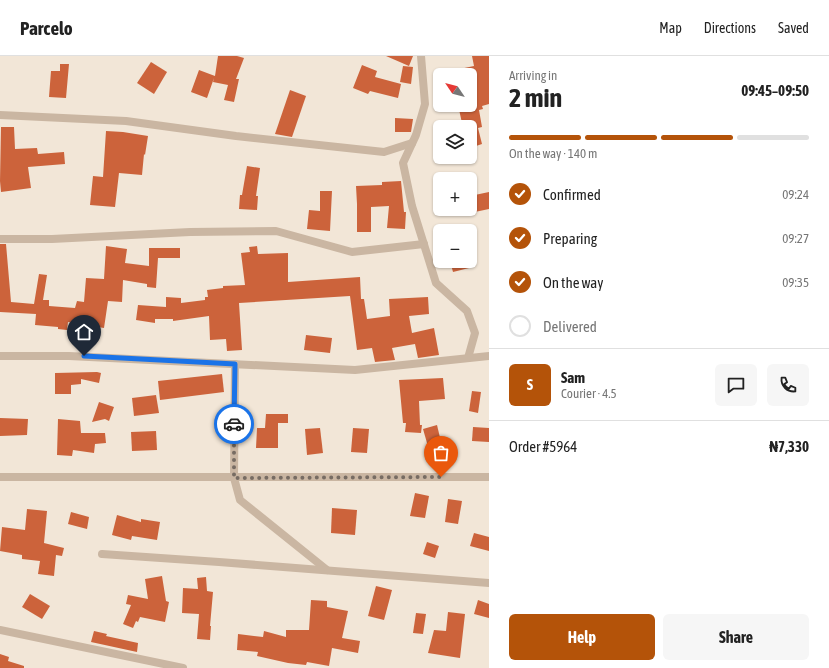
<!DOCTYPE html>
<html lang="en">
<head>
<meta charset="utf-8">
<style>
	:root { --surface:#fff; --page:#f6f6f6; --text:#222; --muted:#767676; --line:#e0e0e0; --accent:#b45309 }
	body { margin:0; font-family:"Asap Condensed",sans-serif; background:var(--page); color:var(--text); height:100vh; display:flex; flex-direction:column; font-size:15px; white-space:nowrap }
	* { box-sizing:border-box; margin:0 }
	p { font-size:13px; color:var(--muted) }
	.icon { flex:none; width:22px; height:22px; fill:none; stroke:currentColor; stroke-width:2; stroke-linecap:round; stroke-linejoin:round }
	.map { position:relative; flex:1; overflow:hidden }
	.sheet { display:flex; flex-direction:column; background:var(--surface); width:340px }
	.sheet>* { flex:none }
	.needle { width:26px; rotate:305deg }
	.controls { position:absolute; left:433px; top:12px; display:grid; gap:8px }
	.controls a { display:grid; place-items:center; width:44px; height:44px; border-radius:6px; background:var(--surface); box-shadow:0 1px 3px #0004; font-size:20px }
	.pin { position:absolute; display:grid; place-items:center; width:34px; height:34px; color:#fff; margin:-41px -17px; border-radius:50% 50% 50% 0; rotate:-45deg; box-shadow:0 0 4px #0007 }
	.pin .icon { rotate:45deg }
	.courier { position:absolute; display:grid; place-items:center; width:40px; height:40px; margin:-20px; border:3px solid #1a73e8; border-radius:50%; background:#fff; color:#222; box-shadow:0 1px 5px #0007 }
	.summary em { font-style:normal; font-weight:700 }
	.summary div { display:flex; flex-direction:column-reverse }
	.summary { display:flex; align-items:center; justify-content:space-between; height:68px; padding:0 20px }
	h1 { font-size:26px; font-weight:700; line-height:30px }
	.bar { display:grid; grid-template-columns:repeat(4,1fr); gap:6px 4px; align-content:center; height:48px; padding:0 20px }
	.bar i { height:5px; border-radius:3px; background:var(--line) }
	.bar .selected { background:var(--accent) }
	.bar p { grid-column:span 4 }
	.line { display:flex; align-items:center; gap:10px; padding:0 20px; border-top:1px solid var(--line) }
	.line div { flex:1 }
	.round { display:grid; place-items:center; flex:none; width:42px; height:42px; border-radius:6px; background:var(--page) }
	ol { padding:0 20px; list-style:none }
	li { display:flex; align-items:center; gap:12px; height:44px }
	li p { margin-inline-start:auto }
	li .icon { padding:4px; border-radius:50%; background:var(--accent); color:#fff; stroke-width:4 }
	li:last-child { color:var(--muted) }
	li i { width:22px; height:22px; border:2px solid var(--line); border-radius:50% }
	.button { display:flex; gap:8px; margin-top:auto; padding:8px 20px }
	.button a { flex:1; height:46px; border-radius:6px; background:var(--accent); color:#fff; font-size:16px; font-weight:700; line-height:46px; text-align:center }
	.button a+a { background:var(--page); color:var(--text) }
	header { display:flex; align-items:center; gap:24px; box-sizing:border-box; height:56px; padding:0 20px; background:var(--surface); border-bottom:1px solid var(--line) }
	header strong { font-size:19px }
	nav { display:flex; gap:22px; margin-inline-start:auto; font-size:14px }
	main { display:flex; flex:1; min-height:0 }
	.map>svg:first-child { display:block }
</style>
</head>
<body>
<header>
<strong>Parcelo</strong>
<nav><a>Map</a><a>Directions</a><a>Saved</a></nav>
</header>
<main>
<div class="map">
<svg width="489" height="612" viewBox="0 0 489 612">
	<rect width="100%" height="100%" fill="#f2e6d7"/>
	<!-- building -->
	<g fill="#cc633b">
		<polygon points="218,0 237,0 244,2 236,23 239,23 234,46 224,44 228,29 213,26 214,22 207,42 191,36 199,14 215,20"/>
		<polygon points="386,0 413,0 409,10"/>
		<polygon points="472,0 489,0 489,48 482,50 483,53 479,54 482,71 478,72 482,88 470,92 470,66 462,67 458,49 470,49 470,19 450,19 450,15 474,10"/>
		<polygon points="151,6 167,16 154,38 137,27"/>
		<polygon points="60,8 69,8 66,42 49,41 51,15 60,15"/>
		<polygon points="362,9 377,15 375,21 401,28 398,42 370,35 368,38 353,32"/>
		<polygon points="403,10 413,11 411,28 400,26"/>
		<polygon points="290,34 306,40 292,81 275,78"/>
		<polygon points="395,62 413,63 411,76 395,76"/>
		<polygon points="1,71 14,71 15,93 37,92 38,98 64,96 65,108 28,111 31,132 1,136 0,125"/>
		<polygon points="106,75 123,76 148,80 145,99 144,98 142,119 119,117 115,151 90,149 93,120 103,121"/>
		<polygon points="247,110 260,112 256,140 258,140 257,154 239,153 240,139 242,139"/>
		<polygon points="401,125 404,156 406,156 405,173 387,172 389,150 371,151 371,176 357,176 357,148 356,130 382,129 382,126"/>
		<polygon points="320,135 332,135 330,175 307,173 309,154 320,155"/>
		<polygon points="489,136 489,153 470,157 470,140"/>
		<polygon points="0,188 6,188 11,246 34,248 39,218 47,219 43,244 49,244 49,250 75,252 77,245 84,246 86,222 104,223 106,190 127,193 125,207 149,210 149,192 180,192 180,202 158,202 156,232 147,231 147,228 123,224 122,246 108,245 104,272 68,266 67,274 58,273 58,271 35,269 36,258 0,256"/>
		<polygon points="257,190 258,198 288,197 288,226 360,221 361,243 364,243 367,263 390,260 389,243 428,241 429,258 409,260 412,277 434,272 439,299 418,302 415,288 392,292 395,304 375,306 372,292 357,294 350,240 239,247 242,294 227,295 226,283 210,284 209,260 173,265 173,263 155,263 155,267 136,264 138,249 166,251 166,241 181,242 181,247 205,244 205,241 208,241 207,234 223,232 223,230 245,229 241,197 250,196 249,191"/>
		<polygon points="450,205 467,205 469,212 453,216"/>
		<polygon points="306,279 332,282 330,297 304,294"/>
		<polygon points="97,316 101,317 99,327 81,323 81,328 71,329 71,338 55,338 55,317"/>
		<polygon points="222,318 224,336 160,344 158,325"/>
		<polygon points="443,322 445,343 419,345 420,369 422,369 421,377 405,376 406,367 403,367 399,324"/>
		<polygon points="472,335 481,336 478,357 469,355"/>
		<polygon points="156,339 159,357 134,360 132,342"/>
		<polygon points="99,346 114,351 109,365 105,363 92,366"/>
		<polygon points="266,358 288,358 288,367 278,367 278,392 256,392 257,372 265,372"/>
		<polygon points="0,362 28,363 27,379 0,380"/>
		<polygon points="58,363 80,365 81,377 105,377 106,387 95,388 94,397 73,394 72,400 57,399"/>
		<polygon points="437,369 442,390 429,394 423,373"/>
		<polygon points="473,371 489,372 489,386 472,385"/>
		<polygon points="320,372 323,397 307,399 305,373"/>
		<polygon points="353,372 369,373 367,397 351,396"/>
		<polygon points="156,375 157,394 132,395 131,376"/>
		<polygon points="415,437 429,440 425,462 410,460"/>
		<polygon points="448,443 462,445 458,468 445,466"/>
		<polygon points="332,452 357,454 355,479 331,477"/>
		<polygon points="27,453 47,455 44,487 64,492 62,500 56,499 54,520 38,518 40,505 22,503 22,499 0,495 2,471 25,474"/>
		<polygon points="71,456 89,461 87,473 68,468"/>
		<polygon points="117,459 141,466 141,463 160,466 157,484 132,480 131,484 112,479"/>
		<polygon points="474,477 489,481 489,495 470,490"/>
		<polygon points="427,486 439,490 435,502 423,498"/>
		<polygon points="162,520 166,545 169,546 165,566 140,561 138,566 136,565 133,572 123,568 131,549 126,548 128,539 148,543 145,523"/>
		<polygon points="206,521 207,535 213,536 210,570 211,570 210,584 197,583 199,558 182,557 183,532 198,533 197,522"/>
		<polygon points="376,530 392,534 384,564 368,560"/>
		<polygon points="30,538 50,550 42,563 22,551"/>
		<polygon points="311,544 327,545 327,551 348,555 342,582 360,585 358,597 332,592 329,610 307,606 306,609 288,607 257,600 258,596 237,594 238,578 263,581 264,575 286,581 286,574 309,574"/>
		<polygon points="478,544 489,548 489,562 474,558"/>
		<polygon points="448,556 465,558 460,602 428,597 434,574 446,575"/>
		<polygon points="416,557 426,558 423,578 413,577"/>
		<polygon points="94,575 107,578 106,580 138,587 137,596 91,586"/>
		<polygon points="0,598 9,601 8,605 24,610 24,612 0,612"/>
	</g>
	<g fill="none" stroke-linecap="round" stroke-linejoin="round">
		<!-- street -->
		<g stroke="#cab6a2" stroke-width="8">
			<polyline points="421,0 425,48 416,79 403,107 412,150 436,227 467,255 475,277 468,302"/>
			<polyline points="0,59 126,65 236,80 384,96 412,87"/>
			<polyline points="0,183 52,183 190,176 276,175 352,196 424,188"/>
			<polyline points="0,300 69,300 355,314 489,300"/>
			<polyline points="235,308 234,422 240,444 327,514"/>
			<polyline points="0,421 489,421"/>
			<polyline points="102,498 219,506 489,527"/>
			<polyline points="0,574 183,612"/>
		</g>
	</g>
	<g fill="none" stroke-linecap="round" stroke-linejoin="round">
		<!-- done -->
		<polyline stroke="#776c63" stroke-width="4" stroke-dasharray="0 7.2" points="234,368 234,422 441,421"/>
		<!-- route -->
		<polyline stroke="#1a73e8" stroke-width="5" points="84,300 235,308 234,368"/>
	</g>
</svg>
<div class="controls">
<a><svg class="needle" viewBox="-14 -14 28 28"><path d="M0-13l5 13h-10z" fill="#e53935"/><path d="M0 13l5-13h-10z" fill="#767676"/></svg></a>
<a><svg class="icon" aria-label="layers" viewBox="0 0 24 24"><path d="M12 4l9 5-9 5-9-5zM3 14l9 5 9-5"/></svg></a>
<a>+</a>
<a>−</a>
</div>
<div class="pin" style="left:441px;top:421px;background:#ea580c"><svg class="icon" aria-label="bag" viewBox="0 0 24 24"><path d="M5 8h14l-1 12H6zM9 8a3 3 0 0 1 6 0"/></svg></div>
<div class="pin" style="left:84px;top:300px;background:#1f2937"><svg class="icon" aria-label="home" viewBox="0 0 24 24"><path d="M3 11l9-7 9 7M6 9v11h12V9"/></svg></div>
<div class="courier" style="left:234px;top:368px"><svg class="icon" aria-label="car" viewBox="0 0 24 24"><path d="M5 17H2v-5l4-1 3-4h7l3 4 3 1v5h-3M9 17h6M6 11h13"/><circle cx="7" cy="17" r="2"/><circle cx="17" cy="17" r="2"/></svg></div>
</div>
<section class="sheet">
<div class="summary"><div><h1>2 min</h1><p>Arriving in</p></div><em>09:45–09:50</em></div>
<div class="bar"><i class="selected"></i><i class="selected"></i><i class="selected"></i><i></i><p>On the way · 140 m</p></div>
<ol>
<li><svg class="icon" aria-label="check" viewBox="0 0 24 24"><path d="M5 12l5 5 9-10"/></svg>Confirmed<p>09:24</p></li>
<li><svg class="icon" aria-label="check" viewBox="0 0 24 24"><path d="M5 12l5 5 9-10"/></svg>Preparing<p>09:27</p></li>
<li><svg class="icon" aria-label="check" viewBox="0 0 24 24"><path d="M5 12l5 5 9-10"/></svg>On the way<p>09:35</p></li>
<li><i></i>Delivered</li>
</ol>
<div class="line" style="height:72px"><b class="round" style="background:var(--accent);color:#fff">S</b><div><b>Sam</b><p>Courier · 4.5</p></div><a class="round"><svg class="icon" aria-label="chat" viewBox="0 0 24 24"><path d="M4 5h16v11H9l-5 4z"/></svg></a><a class="round"><svg class="icon" aria-label="phone" viewBox="0 0 24 24"><path d="M5 4h4l2 5-3 2q2 4 5 5l2-3 5 2v4C11 20 4 13 5 4z"/></svg></a></div>
<div class="line" style="height:52px"><div>Order #5964</div><b>₦7,330</b></div>
<div class="button"><a>Help</a><a>Share</a></div>
</section>
</main>
</body>
</html>
